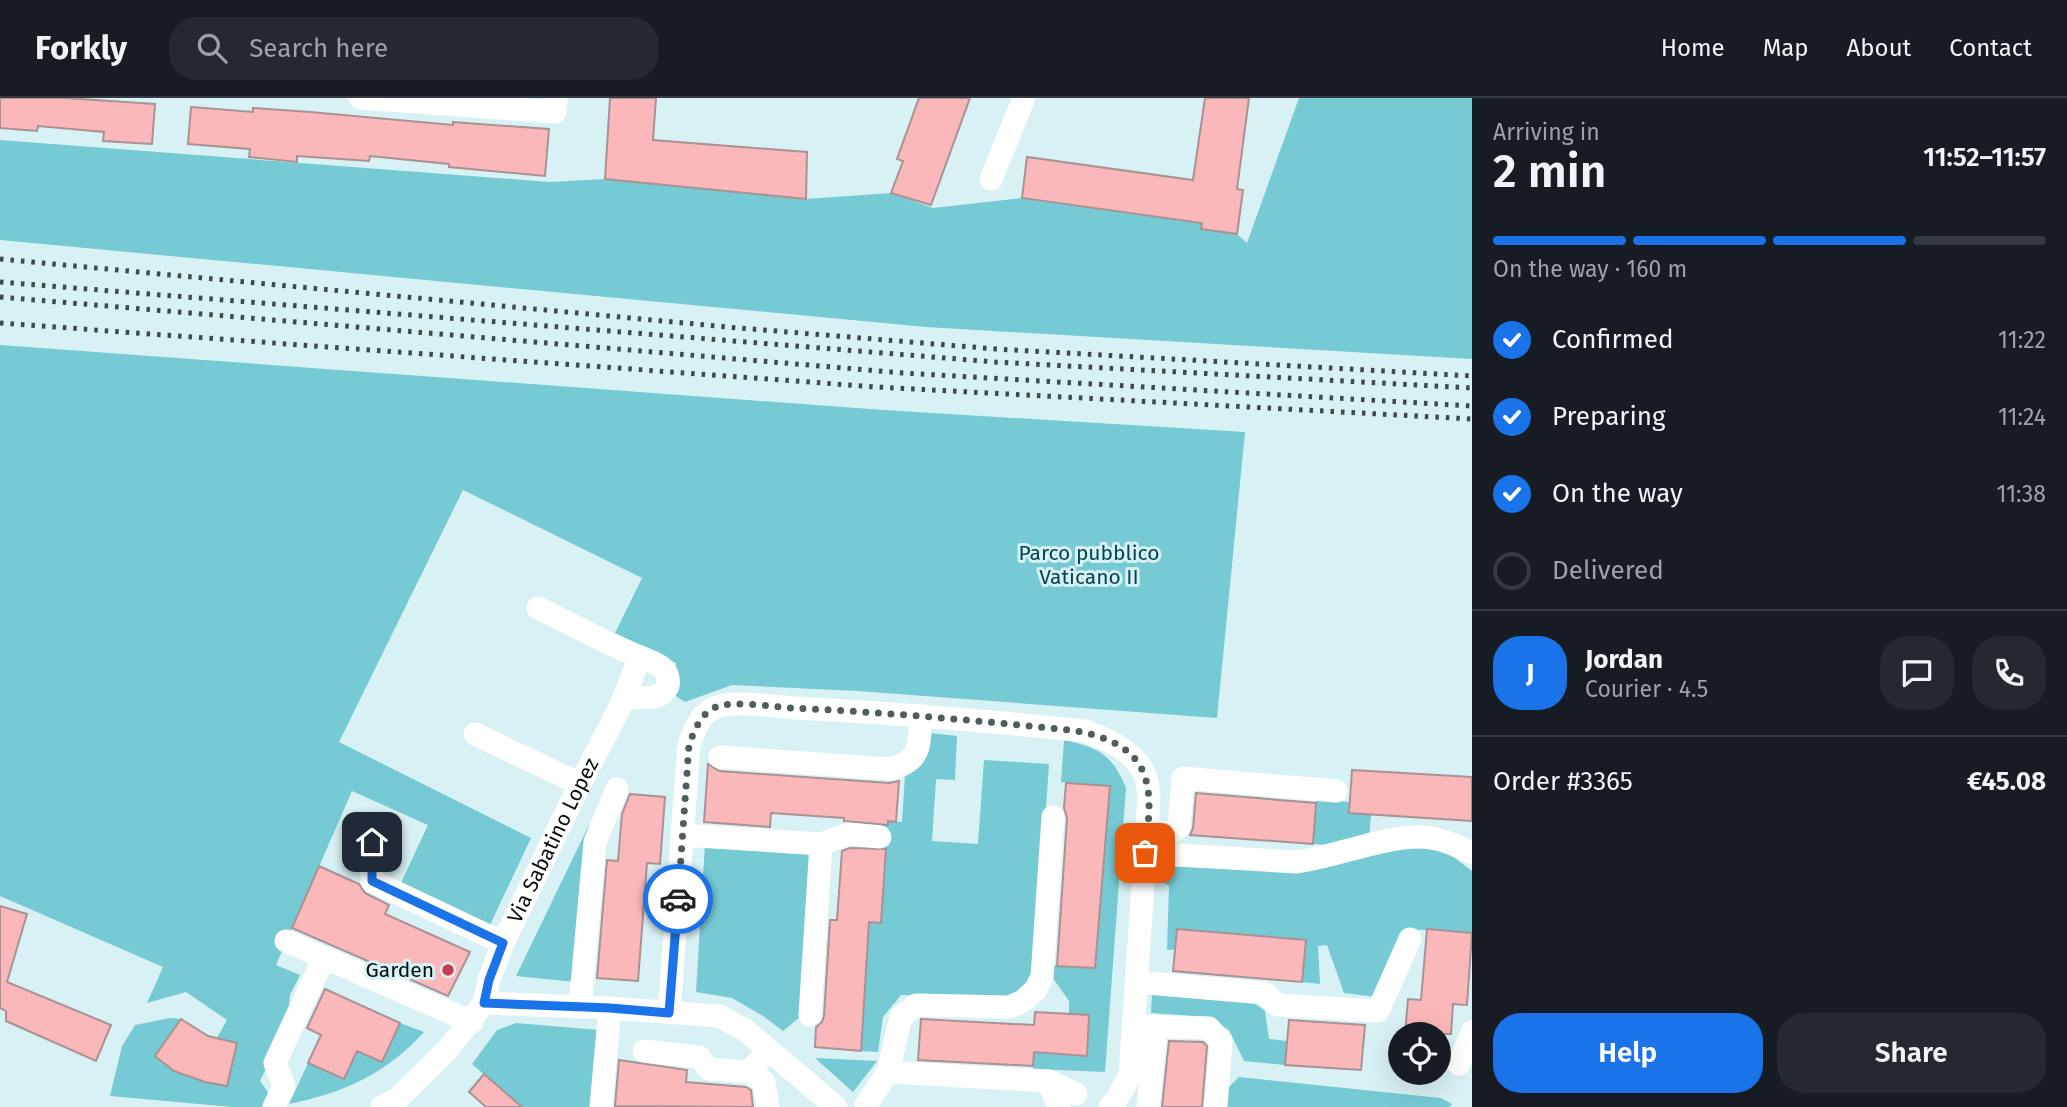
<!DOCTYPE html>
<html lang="en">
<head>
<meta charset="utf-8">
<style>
	:root { --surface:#171b24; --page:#242831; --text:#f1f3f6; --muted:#9ea1a6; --line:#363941; --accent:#1a73e8 }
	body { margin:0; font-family:"Fira Sans",sans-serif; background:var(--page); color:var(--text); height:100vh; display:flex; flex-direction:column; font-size:26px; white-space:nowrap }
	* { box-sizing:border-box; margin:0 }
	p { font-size:23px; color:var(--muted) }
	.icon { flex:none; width:38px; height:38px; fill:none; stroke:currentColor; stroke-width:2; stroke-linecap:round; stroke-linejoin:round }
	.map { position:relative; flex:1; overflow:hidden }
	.side { display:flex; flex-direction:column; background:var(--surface); width:595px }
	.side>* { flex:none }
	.controls { position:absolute; left:1388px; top:924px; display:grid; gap:14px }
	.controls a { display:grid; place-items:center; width:63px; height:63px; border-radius:50%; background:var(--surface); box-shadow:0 7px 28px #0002; font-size:35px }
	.pin { position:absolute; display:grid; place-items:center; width:60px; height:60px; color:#fff; margin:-30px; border-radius:14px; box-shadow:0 4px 10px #0006 }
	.courier { position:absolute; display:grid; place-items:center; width:70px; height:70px; margin:-35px; border:5px solid #1a73e8; border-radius:50%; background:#fff; color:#222; box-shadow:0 2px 9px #0007 }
	.head em { font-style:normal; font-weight:600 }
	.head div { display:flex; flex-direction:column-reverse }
	.head { display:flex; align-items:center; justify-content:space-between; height:119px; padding:0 21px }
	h1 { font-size:46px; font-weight:600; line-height:52px }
	.bar { display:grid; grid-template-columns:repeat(4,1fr); gap:10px 7px; align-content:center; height:84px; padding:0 21px }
	.bar i { height:9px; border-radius:5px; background:var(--line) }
	.bar .selected { background:var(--accent) }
	.bar p { grid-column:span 4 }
	.line { display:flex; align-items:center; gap:18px; padding:0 21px; border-top:2px solid var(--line) }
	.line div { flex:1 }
	.round { display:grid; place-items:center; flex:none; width:74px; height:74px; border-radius:28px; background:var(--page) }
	ol { padding:0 21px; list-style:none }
	li { display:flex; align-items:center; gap:21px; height:77px }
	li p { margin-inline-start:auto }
	li .icon { padding:7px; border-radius:50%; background:var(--accent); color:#fff; stroke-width:4 }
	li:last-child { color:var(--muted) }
	li i { width:38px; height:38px; border:4px solid var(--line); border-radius:50% }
	.primary-button { display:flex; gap:14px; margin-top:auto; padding:14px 21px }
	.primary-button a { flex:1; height:80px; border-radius:28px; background:var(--accent); color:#fff; font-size:28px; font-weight:600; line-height:80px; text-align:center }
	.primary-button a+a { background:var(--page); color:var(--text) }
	header { display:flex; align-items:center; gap:42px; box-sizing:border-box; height:98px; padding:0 35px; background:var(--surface); border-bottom:2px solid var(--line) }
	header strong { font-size:33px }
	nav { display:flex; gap:38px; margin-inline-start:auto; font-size:24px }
	.search { width:490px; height:63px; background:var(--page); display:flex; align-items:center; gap:18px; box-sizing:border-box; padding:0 24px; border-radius:28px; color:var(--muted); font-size:26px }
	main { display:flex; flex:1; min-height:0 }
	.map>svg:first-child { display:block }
</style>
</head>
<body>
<header>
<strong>Forkly</strong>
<div class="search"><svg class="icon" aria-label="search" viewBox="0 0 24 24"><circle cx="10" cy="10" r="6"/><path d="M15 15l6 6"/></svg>Search here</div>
<nav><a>Home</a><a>Map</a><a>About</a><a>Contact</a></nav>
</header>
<main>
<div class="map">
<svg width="1472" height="1009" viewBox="0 0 1472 1009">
	<rect width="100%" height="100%" fill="#d8f1f4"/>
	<!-- green -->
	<g fill="#76cad4">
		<polygon points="1299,0 1472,0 1472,261 926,229 0,142 0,42 550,84 605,81 806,101 891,95 933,110 1022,100 1202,125 1202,131 1237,136 1247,145"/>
		<polygon points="0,247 884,312 1245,334 1217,620 858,593 732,587 685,604 671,595 676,565 615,535 642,480 463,392 339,644 531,740 490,827 400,787 428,727 352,693 276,867 300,877 290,897 288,924 260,983 270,997 265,1009 232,1009 110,998 122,948 135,927 170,920 181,921 156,959 174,973 237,945 217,940 227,922 186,894 147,905 163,869 0,798"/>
		<polygon points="930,635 957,638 955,682 936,681 932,743 978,746 984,662 1049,666 1035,872 1024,889 1007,900 901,897 883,919 878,954 861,953 869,824 881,824 886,755 879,754 881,723 902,724 905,677 925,661"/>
		<path d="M1064,642C1099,650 1112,656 1126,690L1105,974L1033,971L1034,954L1087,957L1089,918L1069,916V903L1050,876L1051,867L1095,870L1110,689L1061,684Z"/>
		<polygon points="1316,702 1350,704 1350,715 1371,717 1369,739 1329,747 1313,746"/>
		<polygon points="589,727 575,884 516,878"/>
		<polygon points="705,746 816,753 805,915 783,933 763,918 732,900 696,894"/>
		<polygon points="1401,747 1447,754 1472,773 1472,835 1407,831 1376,899 1344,895 1327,847 1318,848 1320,886 1302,884 1306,842 1167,852 1169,788 1156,781 1155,768 1295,773"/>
		<polygon points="1152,896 1250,902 1265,913 1269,941 1287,943 1285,967 1244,963 1229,932 1206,919 1151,915"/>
		<path d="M400,925L424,934C386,976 343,995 289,1006L308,965L344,981L357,953L382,964Z"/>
		<polygon points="516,925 599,932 590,1009 522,1009 472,966 497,932"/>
		<polygon points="815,960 877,963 853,994"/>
		<polygon points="1239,979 1441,1000 1452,1006 1449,1009 1223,1009 1225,993"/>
	</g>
	<!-- building -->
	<g fill="#fbb8ba" stroke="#a99293" stroke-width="2">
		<polygon points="0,0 65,0 155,6 152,46 103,43 104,34 38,28 37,33 0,30"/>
		<polygon points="610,0 656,0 653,42 807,54 806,101 605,81"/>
		<polygon points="919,0 970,0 931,107 891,95 903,63 897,61"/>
		<polygon points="1205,0 1249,0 1237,91 1243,92 1237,136 1201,131 1202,125 1022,100 1027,59 1193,82"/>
		<polygon points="191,9 253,14 253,10 310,14 453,27 453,24 549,31 545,78 449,69 449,66 370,58 369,63 297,58 297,64 249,59 250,51 188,46"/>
		<polygon points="708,666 719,673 889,685 899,683 896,724 888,723 888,727 844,723 844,720 771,715 770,729 704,724"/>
		<polygon points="1352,672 1472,679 1472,723 1349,715"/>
		<polygon points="1066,685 1110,688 1095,870 1057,868 1067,720 1064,710"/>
		<polygon points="1196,695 1316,705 1313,746 1190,737 1193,730"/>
		<polygon points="630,696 665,699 660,766 647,765 638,883 597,880 607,762 618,763 622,716"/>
		<polygon points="850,750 886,751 881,825 869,824 861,953 815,949 816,929 822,924 824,918 830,822 837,822 842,753"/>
		<polygon points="319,768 359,786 365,795 389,807 385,816 470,854 448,898 292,830"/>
		<polygon points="0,808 27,816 7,884 111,927 96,963 6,923 6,913 0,910"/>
		<polygon points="1177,831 1306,842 1302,884 1173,873"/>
		<polygon points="1427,831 1472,835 1467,907 1453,906 1451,936 1405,936 1408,901 1421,902"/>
		<polygon points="325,891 400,925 382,964 357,953 344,981 308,965 321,937 307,930"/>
		<polygon points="1035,914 1089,917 1087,958 1034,954 1033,968 918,962 921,921 1034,927"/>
		<polygon points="181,921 208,938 237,945 227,988 205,984 174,973 155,958"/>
		<polygon points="1289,922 1365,927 1361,972 1285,967"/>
		<polygon points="1169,943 1203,944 1207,948 1202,1009 1162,1009"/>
		<polygon points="619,962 687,972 686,984 746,989 751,992 753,1009 615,1008"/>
		<polygon points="484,976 522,1009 486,1009 469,994"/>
	</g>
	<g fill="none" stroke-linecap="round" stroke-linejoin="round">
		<!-- minor -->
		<g stroke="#fff" stroke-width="23">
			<polyline points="360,0 555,14 556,0"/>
			<polyline points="991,81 1024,0"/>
			<polyline points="538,510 610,546 640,559"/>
			<polyline points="475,636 580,686"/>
			<path d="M720,659L890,671C922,663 919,647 921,618"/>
			<polyline points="1147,732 1170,735 1179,729 1183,680 1336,693"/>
			<polyline points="682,737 821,746 848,736 880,739"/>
			<polyline points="372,744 372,783 503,845"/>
			<path d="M1145,755L1296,764C1336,759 1394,734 1431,740C1445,742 1460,749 1472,755"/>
			<polyline points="286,843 472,924"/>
			<polyline points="1147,885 1264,895 1277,907 1378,913 1410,841"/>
			<polyline points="484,905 610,910 719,918 745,932 836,1009"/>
			<polyline points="580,908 595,744 617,691"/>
			<path d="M669,915L689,647C694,633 700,615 716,609C735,602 775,609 796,610C893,615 989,623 1085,633C1108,642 1134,652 1145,677C1148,683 1148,693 1149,700L1130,977L1117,1001L1110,1009"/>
			<polyline points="810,917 821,746"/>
			<polyline points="1144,928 1209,930 1221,943 1216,1009"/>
			<polyline points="644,953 699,959 709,971 750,974 758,964"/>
			<polyline points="1459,966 1472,934"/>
			<polyline points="750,974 764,984 768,1009"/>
			<polyline points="888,974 1048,983 1076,996"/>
			<polyline points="1048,983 1059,1009"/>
			<polyline points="866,1007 888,974 901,919 916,907 1009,909 1023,903 1036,891 1042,879 1053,719"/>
			<polyline points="274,1009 284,988 275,965 321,866"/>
			<path id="s1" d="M382,1009L397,1001L422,977L448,951L484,905L489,882L503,845L580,686L619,611L640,559C655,565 671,569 668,588C656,608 641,594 622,603"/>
			<polyline points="601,1009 610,910"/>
			<polyline points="1148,1009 1155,943"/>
		</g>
		<!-- rail -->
		<g stroke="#3d494b" stroke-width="5" stroke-dasharray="3.5 7" stroke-linecap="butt">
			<polyline points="0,161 727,229 996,251 1472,278"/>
			<polyline points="0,184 995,264 1472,290"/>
			<polyline points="0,199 903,275 1472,308"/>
			<polyline points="0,225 877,289 1472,321"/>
		</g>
	</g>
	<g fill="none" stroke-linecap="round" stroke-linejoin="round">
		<!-- done -->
		<path stroke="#4f5d5e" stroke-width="7" stroke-dasharray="0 12.6" d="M678,801L689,647C694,633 701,615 716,609C735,602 771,609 792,610C881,614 971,622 1060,631C1092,634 1134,644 1145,679C1153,703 1147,731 1145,755"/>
		<!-- route -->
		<polyline stroke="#1a73e8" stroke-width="9" points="372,744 372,783 503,845 489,882 484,905 610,910 669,915 678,801"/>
	</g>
	<!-- markers -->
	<circle fill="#cd3d51" stroke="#d8f1f4" stroke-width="2.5" cx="448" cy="872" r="7"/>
	<g text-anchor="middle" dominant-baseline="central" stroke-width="6" stroke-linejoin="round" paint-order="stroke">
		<!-- park labels -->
		<g font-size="21" fill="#00484f" stroke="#d8f1f4">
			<text x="1089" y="455">Parco pubblico<tspan x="1089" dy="24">Vaticano II</tspan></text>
		</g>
		<!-- street labels -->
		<g font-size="21" fill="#050d0e" stroke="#d8f1f4">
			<text stroke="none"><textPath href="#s1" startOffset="324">Via Sabatino Lopez</textPath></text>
		</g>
		<!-- poi labels -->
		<g font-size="21" fill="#050d0e" stroke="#d8f1f4" text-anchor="end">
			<text x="434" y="872">Garden</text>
		</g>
	</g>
</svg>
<div class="controls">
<a><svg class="icon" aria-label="locate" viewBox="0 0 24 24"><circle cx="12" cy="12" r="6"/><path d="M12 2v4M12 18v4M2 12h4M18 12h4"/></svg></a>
</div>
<div class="pin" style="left:1145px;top:755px;background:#ea580c"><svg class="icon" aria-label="bag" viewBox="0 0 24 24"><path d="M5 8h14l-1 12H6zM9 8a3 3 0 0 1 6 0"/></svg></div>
<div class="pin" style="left:372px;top:744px;background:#1f2937"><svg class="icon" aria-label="home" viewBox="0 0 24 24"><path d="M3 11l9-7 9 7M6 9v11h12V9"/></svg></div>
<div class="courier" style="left:678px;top:801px"><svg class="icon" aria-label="car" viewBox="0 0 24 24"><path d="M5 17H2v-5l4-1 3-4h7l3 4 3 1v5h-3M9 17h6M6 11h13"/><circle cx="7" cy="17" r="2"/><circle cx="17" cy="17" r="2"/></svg></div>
</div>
<section class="side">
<div class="head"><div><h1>2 min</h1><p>Arriving in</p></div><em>11:52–11:57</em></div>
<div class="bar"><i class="selected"></i><i class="selected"></i><i class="selected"></i><i></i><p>On the way · 160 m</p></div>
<ol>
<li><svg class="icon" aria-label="check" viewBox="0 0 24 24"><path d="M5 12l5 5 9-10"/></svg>Confirmed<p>11:22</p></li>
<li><svg class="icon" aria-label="check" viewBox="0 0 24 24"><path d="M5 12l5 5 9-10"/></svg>Preparing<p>11:24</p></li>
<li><svg class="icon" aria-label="check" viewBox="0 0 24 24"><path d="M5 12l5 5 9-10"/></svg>On the way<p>11:38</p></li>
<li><i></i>Delivered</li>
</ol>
<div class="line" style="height:126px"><b class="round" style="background:var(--accent);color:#fff">J</b><div><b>Jordan</b><p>Courier · 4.5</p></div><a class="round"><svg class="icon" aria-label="chat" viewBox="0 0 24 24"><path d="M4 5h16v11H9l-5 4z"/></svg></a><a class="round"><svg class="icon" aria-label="phone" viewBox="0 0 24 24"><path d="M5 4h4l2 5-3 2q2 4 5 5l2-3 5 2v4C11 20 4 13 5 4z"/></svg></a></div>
<div class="line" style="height:91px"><div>Order #3365</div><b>€45.08</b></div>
<div class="primary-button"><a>Help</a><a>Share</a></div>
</section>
</main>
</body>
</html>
